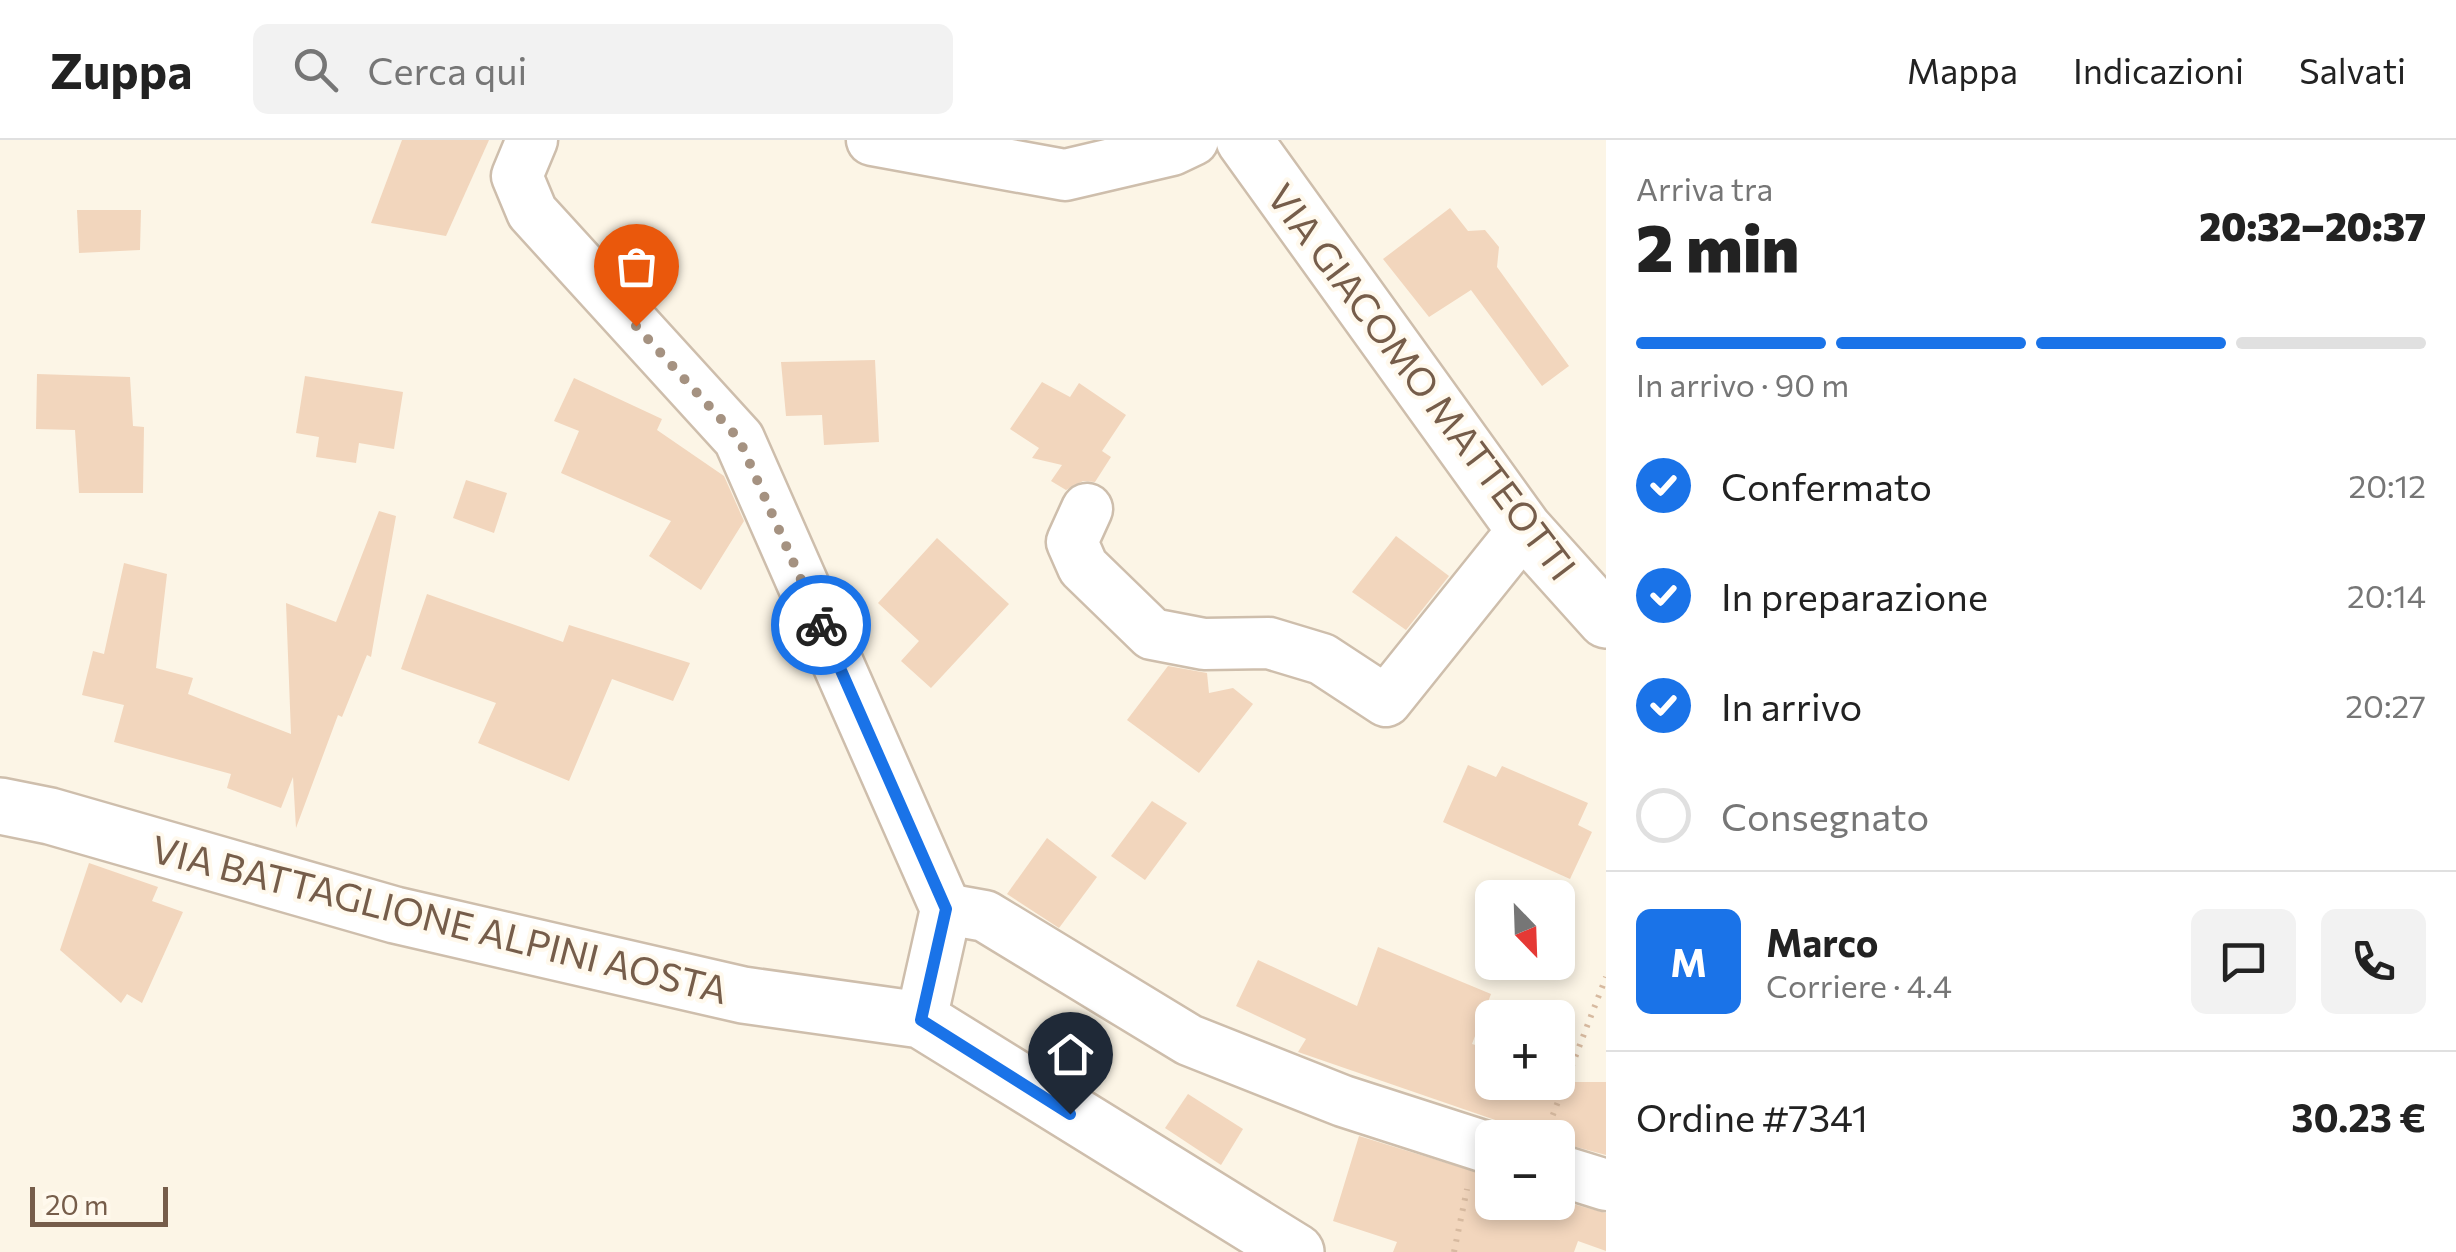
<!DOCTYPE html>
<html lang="it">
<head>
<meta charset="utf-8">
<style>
	:root { --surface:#fff; --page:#f2f2f2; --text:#222; --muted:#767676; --line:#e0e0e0; --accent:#1a73e8 }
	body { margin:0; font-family:Commissioner,sans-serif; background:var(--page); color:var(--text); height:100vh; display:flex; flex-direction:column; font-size:38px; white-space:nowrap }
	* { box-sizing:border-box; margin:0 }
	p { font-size:32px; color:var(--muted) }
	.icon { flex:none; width:55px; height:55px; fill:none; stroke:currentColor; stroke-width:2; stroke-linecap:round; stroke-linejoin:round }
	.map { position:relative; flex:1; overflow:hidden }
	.drawer { display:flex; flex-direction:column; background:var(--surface); width:850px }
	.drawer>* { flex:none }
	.needle { width:65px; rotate:157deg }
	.fabs { position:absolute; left:1475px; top:740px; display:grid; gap:20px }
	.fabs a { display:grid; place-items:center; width:100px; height:100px; border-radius:15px; background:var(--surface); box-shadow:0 5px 15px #0003; font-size:50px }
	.scale { position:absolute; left:30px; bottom:25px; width:138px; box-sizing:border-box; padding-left:10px; border:5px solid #765d4a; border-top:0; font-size:28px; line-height:35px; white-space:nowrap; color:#765d4a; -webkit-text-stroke:8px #fff9ed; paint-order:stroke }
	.pin { position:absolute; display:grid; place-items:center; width:85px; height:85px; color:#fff; margin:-102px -42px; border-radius:50% 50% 50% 0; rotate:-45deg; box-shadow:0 0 10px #0007 }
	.pin .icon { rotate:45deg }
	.courier { position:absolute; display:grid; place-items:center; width:100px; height:100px; margin:-50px; border:8px solid #1a73e8; border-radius:50%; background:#fff; color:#222; box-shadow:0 2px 12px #0007 }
	.headline em { font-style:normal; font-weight:800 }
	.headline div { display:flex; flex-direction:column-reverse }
	.headline { display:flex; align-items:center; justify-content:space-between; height:170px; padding:0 30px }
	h1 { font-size:65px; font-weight:800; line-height:75px }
	.bar { display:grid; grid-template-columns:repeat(4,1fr); gap:15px 10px; align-content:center; height:120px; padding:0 30px }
	.bar i { height:12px; border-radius:8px; background:var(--line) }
	.bar .current { background:var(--accent) }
	.bar p { grid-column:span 4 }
	.line { display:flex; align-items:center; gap:25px; padding:0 30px; border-top:2px solid var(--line) }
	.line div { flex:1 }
	.round { display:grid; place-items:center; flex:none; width:105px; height:105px; border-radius:15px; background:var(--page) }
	ol { padding:0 30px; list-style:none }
	li { display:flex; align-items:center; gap:30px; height:110px }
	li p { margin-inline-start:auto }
	li .icon { padding:10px; border-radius:50%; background:var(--accent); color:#fff; stroke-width:4 }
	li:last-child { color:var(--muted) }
	li i { width:55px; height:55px; border:5px solid var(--line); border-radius:50% }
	header { display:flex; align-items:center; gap:60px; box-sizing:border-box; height:140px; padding:0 50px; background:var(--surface); border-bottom:2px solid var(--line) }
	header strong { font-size:48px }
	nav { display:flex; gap:55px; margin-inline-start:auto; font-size:35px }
	.search { width:700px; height:90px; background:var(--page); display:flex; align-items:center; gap:25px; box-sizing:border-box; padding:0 35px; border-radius:15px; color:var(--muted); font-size:38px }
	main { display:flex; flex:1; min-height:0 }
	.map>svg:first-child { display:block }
</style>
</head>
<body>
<header>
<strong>Zuppa</strong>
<div class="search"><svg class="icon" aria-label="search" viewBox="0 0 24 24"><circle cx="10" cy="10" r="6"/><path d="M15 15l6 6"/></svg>Cerca qui</div>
<nav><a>Mappa</a><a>Indicazioni</a><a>Salvati</a></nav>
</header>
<main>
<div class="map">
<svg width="1606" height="1112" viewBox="0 0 1606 1112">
	<rect width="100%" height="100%" fill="#fcf5e6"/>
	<!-- building -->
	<g fill="#f2d6bd">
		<polygon points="402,0 489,0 446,96 371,83"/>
		<polygon points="1450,68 1468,91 1485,90 1499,107 1497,127 1569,226 1542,246 1471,150 1429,177 1383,119"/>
		<polygon points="77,70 141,70 140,110 79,113"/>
		<polygon points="875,220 879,302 824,305 822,275 786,276 781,222"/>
		<polygon points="37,234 130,237 133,286 144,287 143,353 79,353 75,290 36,289"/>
		<polygon points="305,236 403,252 394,309 359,303 356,323 316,317 319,297 296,293"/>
		<polygon points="574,238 662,279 657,290 724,336 744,381 701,450 649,416 671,381 561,333 579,291 554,281"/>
		<polygon points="1042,242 1070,257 1079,243 1126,275 1102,311 1111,317 1095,342 1083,341 1066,350 1051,341 1062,325 1032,318 1039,308 1010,289"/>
		<polygon points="466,340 507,353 494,393 453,378"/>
		<polygon points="379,371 396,376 371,517 367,515 342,577 338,575 296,688 293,637 281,668 227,648 231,634 114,602 124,565 82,555 93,511 104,514 124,423 167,434 156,528 193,538 188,554 291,594 286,463 336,482"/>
		<polygon points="1396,396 1449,436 1406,490 1352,452"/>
		<polygon points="937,398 1009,464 931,548 901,521 919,501 878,463"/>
		<polygon points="427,454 563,502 569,485 690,523 673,561 612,539 569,641 478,603 496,563 401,529"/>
		<polygon points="1168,526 1207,533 1209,553 1233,548 1253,564 1199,633 1127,580"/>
		<polygon points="1468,625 1496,637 1502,626 1588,663 1578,685 1592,692 1570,739 1443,682"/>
		<polygon points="1152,661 1187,683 1145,740 1111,716"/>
		<polygon points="1047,698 1097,737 1059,788 1007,754"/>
		<polygon points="89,723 158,747 152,761 183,772 142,863 127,854 121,863 60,810"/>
		<polygon points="1378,807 1491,854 1472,904 1492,910 1492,942 1606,942 1606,1015 1558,1002 1558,998 1517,998 1501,982 1298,912 1306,899 1236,866 1258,820 1357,866"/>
		<polygon points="1188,954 1243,989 1221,1025 1165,988"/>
		<polygon points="1359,996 1492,1037 1492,1062 1558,1060 1606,1073 1606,1111 1578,1101 1574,1112 1393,1112 1397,1102 1333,1081"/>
	</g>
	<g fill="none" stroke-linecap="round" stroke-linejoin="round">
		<defs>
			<g id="minor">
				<polyline points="532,0 517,36 532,72 739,299 946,769 921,880"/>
				<polyline points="872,0 1065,35 1172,10 1193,0"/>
				<polyline points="1087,369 1072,402 1083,427 1152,494 1204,504 1269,503 1322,519 1386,561 1524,389"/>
				<polyline points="946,769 985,776 1189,900 1343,961 1492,1009"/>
				<polyline points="1558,1030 1606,1045"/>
			</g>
			<g id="tertiary">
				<polyline points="1244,0 1524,389 1606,480"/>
				<polyline points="0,666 50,676 395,775 743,855 921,880 1296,1112"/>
			</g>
		</defs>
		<!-- minor casing -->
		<use href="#minor" stroke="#cebeac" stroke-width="55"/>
		<!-- tertiary casing -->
		<use href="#tertiary" stroke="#cebeac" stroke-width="60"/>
		<!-- path -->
		<g stroke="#d7baa0" stroke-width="6" stroke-dasharray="2.5 8" stroke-linecap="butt">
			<polyline points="1549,985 1606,837"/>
			<polyline points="1454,1112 1467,1049"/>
		</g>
		<!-- minor -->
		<use href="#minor" stroke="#fff" stroke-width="50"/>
		<!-- tertiary -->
		<use href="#tertiary" stroke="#fff" stroke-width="55"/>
	</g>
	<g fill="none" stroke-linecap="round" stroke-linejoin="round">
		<!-- done -->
		<polyline stroke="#a59281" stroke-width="10" stroke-dasharray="0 18" points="636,186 739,299 821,485"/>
		<!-- route -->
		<polyline stroke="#1a73e8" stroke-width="12" points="821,485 946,769 921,880 1070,974"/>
	</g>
	<g text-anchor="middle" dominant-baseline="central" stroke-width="8" stroke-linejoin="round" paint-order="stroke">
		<!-- street labels -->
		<g font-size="38" fill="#765d4a" stroke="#fff9ed">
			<text transform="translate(1423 241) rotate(53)">VIA GIACOMO MATTEOTTI</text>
			<text transform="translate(440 778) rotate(14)">VIA BATTAGLIONE ALPINI AOSTA</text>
		</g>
	</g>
</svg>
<div class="fabs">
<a><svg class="needle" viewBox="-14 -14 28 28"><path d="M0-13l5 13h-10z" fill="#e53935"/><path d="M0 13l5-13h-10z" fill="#767676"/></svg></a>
<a>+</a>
<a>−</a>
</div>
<div class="scale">20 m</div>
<div class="pin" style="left:636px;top:186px;background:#ea580c"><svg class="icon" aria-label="bag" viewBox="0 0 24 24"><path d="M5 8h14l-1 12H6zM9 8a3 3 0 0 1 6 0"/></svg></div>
<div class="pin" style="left:1070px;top:974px;background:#1f2937"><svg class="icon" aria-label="home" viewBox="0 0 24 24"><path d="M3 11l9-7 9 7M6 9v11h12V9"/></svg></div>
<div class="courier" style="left:821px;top:485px"><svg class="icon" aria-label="bike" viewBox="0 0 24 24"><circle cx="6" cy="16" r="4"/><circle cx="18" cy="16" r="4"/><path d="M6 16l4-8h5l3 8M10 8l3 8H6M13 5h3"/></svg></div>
</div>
<section class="drawer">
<div class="headline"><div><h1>2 min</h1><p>Arriva tra</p></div><em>20:32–20:37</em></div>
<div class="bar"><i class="current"></i><i class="current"></i><i class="current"></i><i></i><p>In arrivo · 90 m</p></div>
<ol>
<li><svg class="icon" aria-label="check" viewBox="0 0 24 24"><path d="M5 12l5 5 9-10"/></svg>Confermato<p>20:12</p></li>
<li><svg class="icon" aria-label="check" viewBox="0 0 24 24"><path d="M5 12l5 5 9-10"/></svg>In preparazione<p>20:14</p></li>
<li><svg class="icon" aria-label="check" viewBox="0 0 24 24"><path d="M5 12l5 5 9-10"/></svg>In arrivo<p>20:27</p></li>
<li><i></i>Consegnato</li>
</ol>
<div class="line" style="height:180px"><b class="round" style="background:var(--accent);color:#fff">M</b><div><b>Marco</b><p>Corriere · 4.4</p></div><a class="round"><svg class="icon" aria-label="chat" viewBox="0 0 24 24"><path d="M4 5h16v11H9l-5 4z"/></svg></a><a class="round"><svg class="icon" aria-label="phone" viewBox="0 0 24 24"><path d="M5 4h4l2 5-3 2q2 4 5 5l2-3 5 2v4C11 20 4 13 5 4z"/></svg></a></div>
<div class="line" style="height:130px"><div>Ordine #7341</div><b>30.23 €</b></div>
</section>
</main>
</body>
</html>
